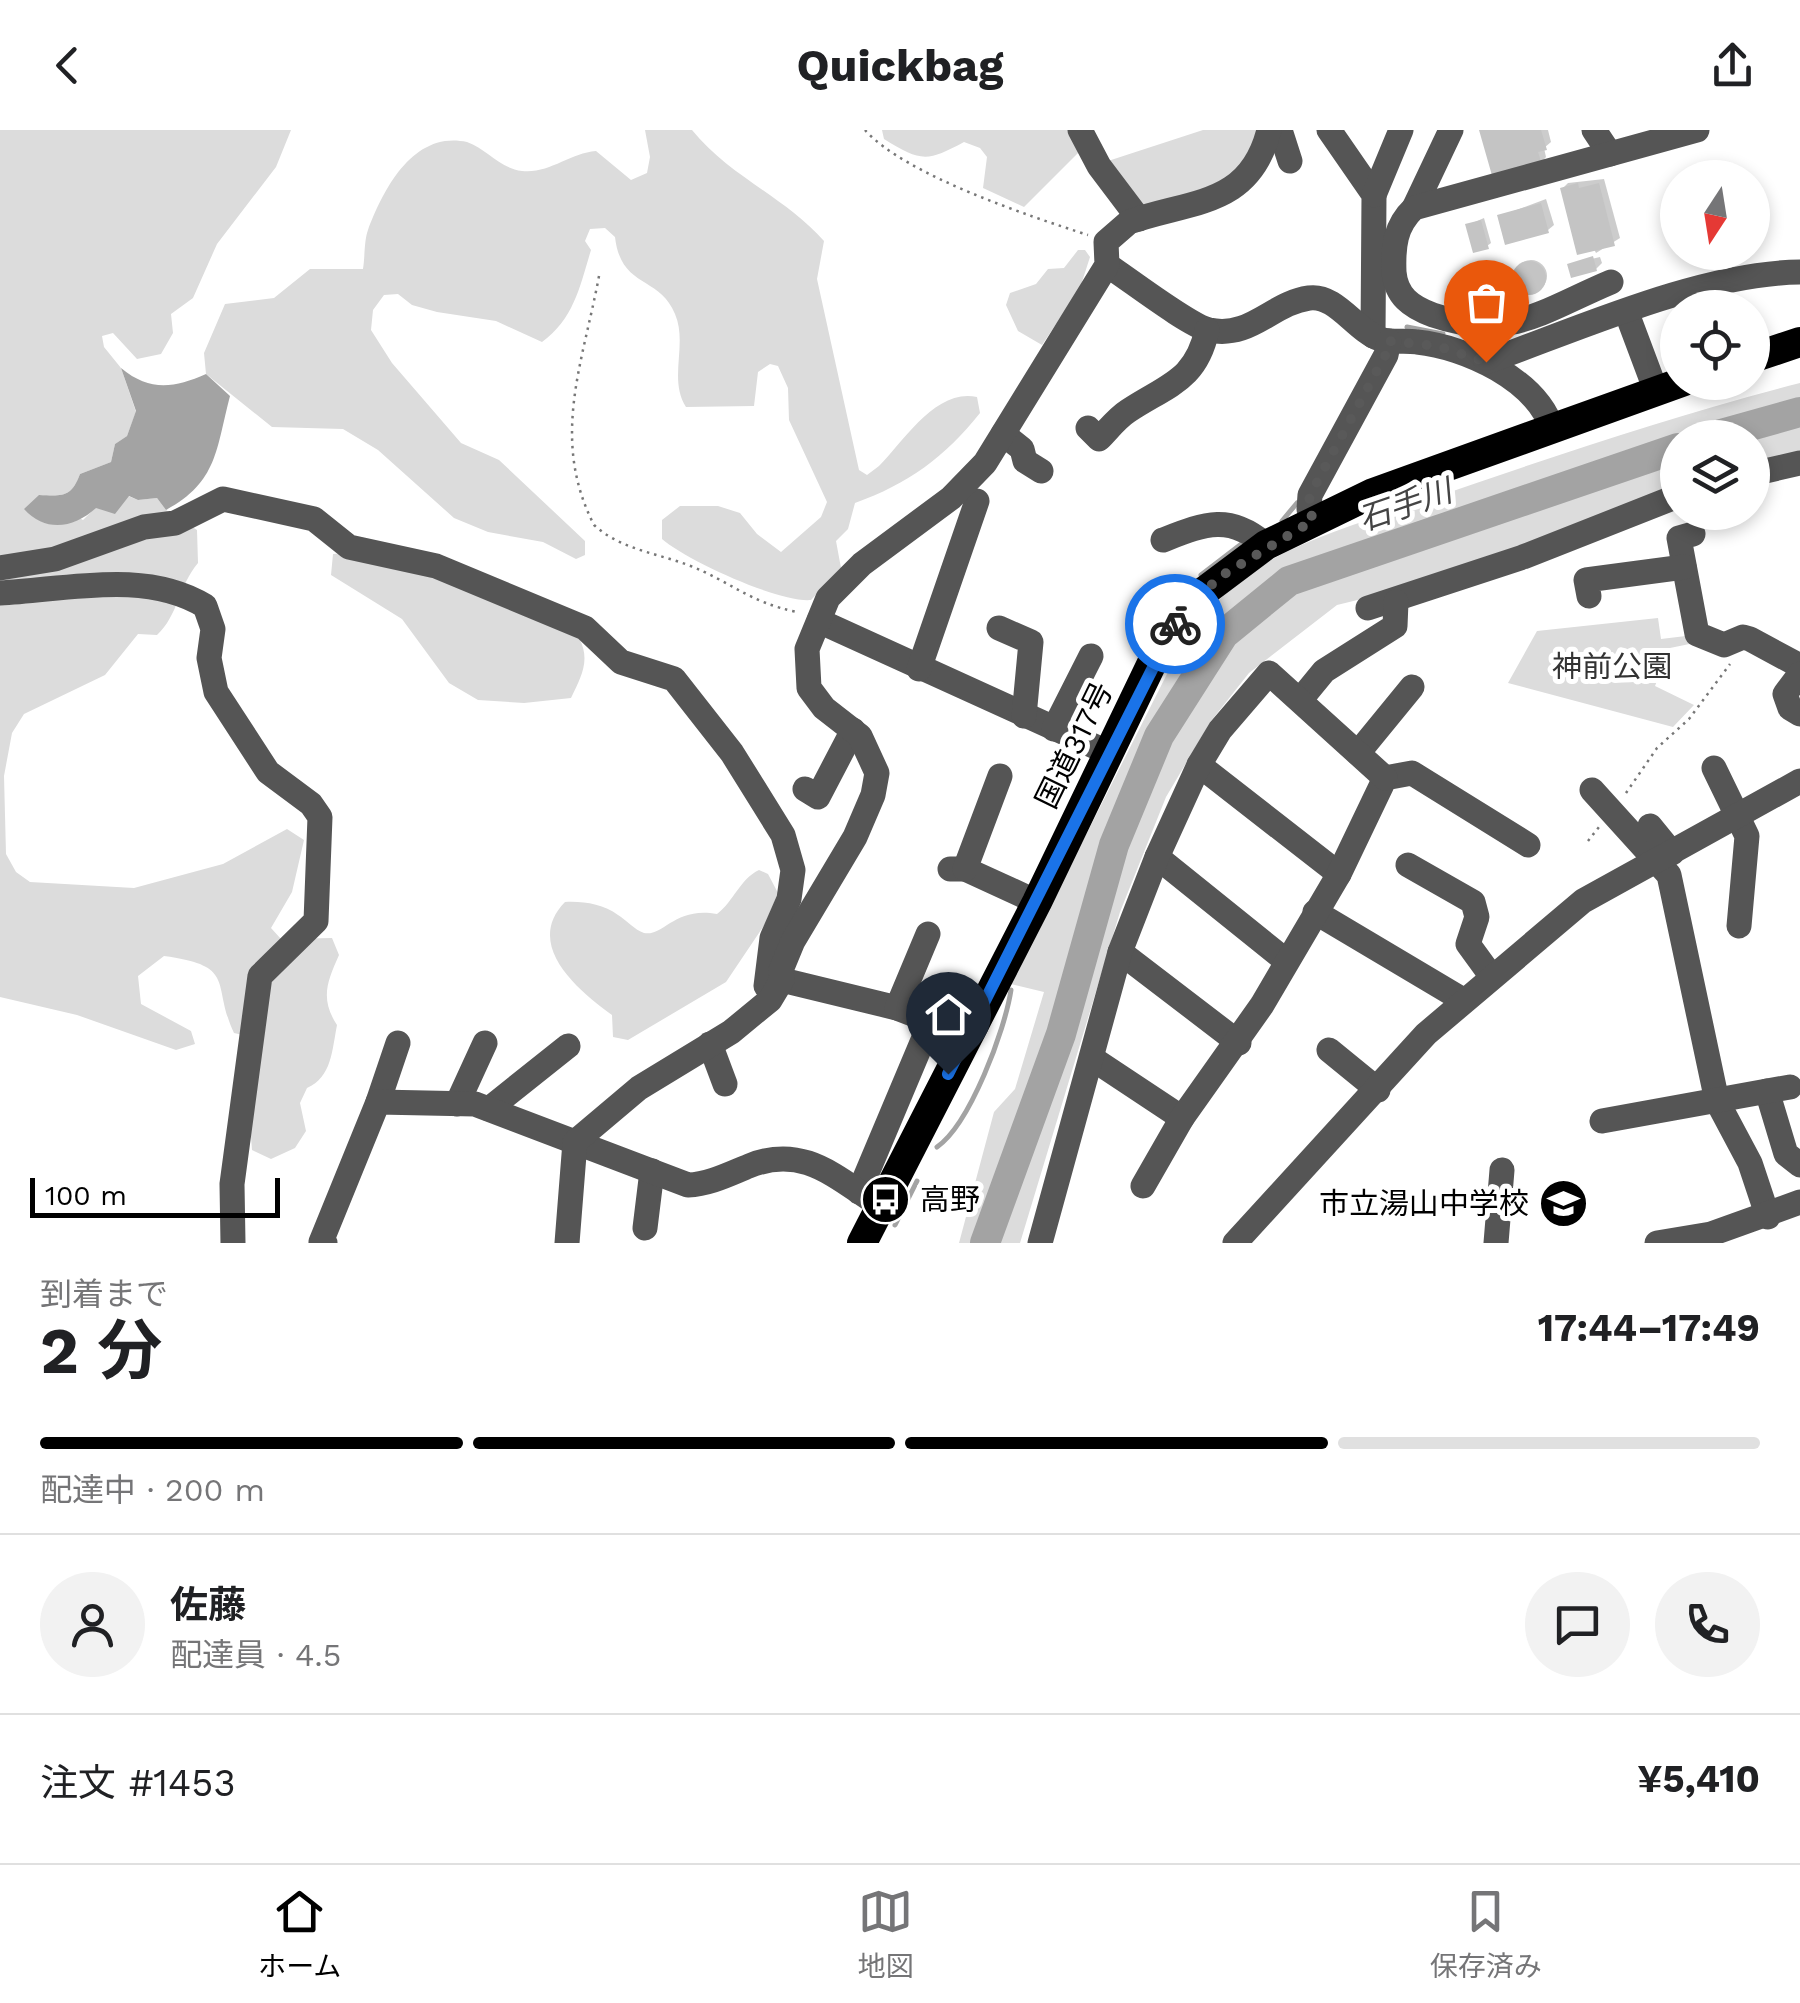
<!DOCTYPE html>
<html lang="ja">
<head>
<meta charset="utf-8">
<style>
	:root { --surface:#fff; --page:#f2f2f2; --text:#202124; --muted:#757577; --line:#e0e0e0; --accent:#000 }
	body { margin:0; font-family:"Work Sans","Noto Sans JP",sans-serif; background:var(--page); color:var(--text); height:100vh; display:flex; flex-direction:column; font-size:38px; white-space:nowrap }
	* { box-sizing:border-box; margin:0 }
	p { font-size:32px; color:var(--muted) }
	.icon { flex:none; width:55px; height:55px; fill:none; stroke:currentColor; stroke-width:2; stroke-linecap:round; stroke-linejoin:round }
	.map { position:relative; height:1113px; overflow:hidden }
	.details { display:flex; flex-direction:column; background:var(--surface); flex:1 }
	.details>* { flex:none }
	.needle { width:65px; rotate:192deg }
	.tools { position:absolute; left:1660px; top:30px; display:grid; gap:20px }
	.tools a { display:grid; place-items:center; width:110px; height:110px; border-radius:50%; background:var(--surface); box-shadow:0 5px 15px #0003; font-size:50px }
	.scale { position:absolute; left:30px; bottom:25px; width:250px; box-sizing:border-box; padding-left:10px; border:5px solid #000; border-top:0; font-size:28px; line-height:35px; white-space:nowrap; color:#000; -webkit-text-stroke:8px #fff; paint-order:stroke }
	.pin { position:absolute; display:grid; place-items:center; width:85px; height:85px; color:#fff; margin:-102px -42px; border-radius:50% 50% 50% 0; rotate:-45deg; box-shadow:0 0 10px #0007 }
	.pin .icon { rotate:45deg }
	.courier { position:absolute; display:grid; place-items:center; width:100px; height:100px; margin:-50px; border:8px solid #1a73e8; border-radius:50%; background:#fff; color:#222; box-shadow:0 2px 12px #0007 }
	.head em { font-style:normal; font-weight:700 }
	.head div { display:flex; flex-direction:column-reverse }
	.head { display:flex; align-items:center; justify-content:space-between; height:170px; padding:0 40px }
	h1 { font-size:65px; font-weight:700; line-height:75px }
	.bar { display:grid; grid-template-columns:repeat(4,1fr); gap:15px 10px; align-content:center; height:120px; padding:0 40px }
	.bar i { height:12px; border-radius:8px; background:var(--line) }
	.bar .active { background:var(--accent) }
	.bar p { grid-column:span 4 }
	.line { display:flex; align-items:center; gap:25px; padding:0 40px; border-top:2px solid var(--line) }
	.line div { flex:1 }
	.round { display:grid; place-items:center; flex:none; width:105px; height:105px; border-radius:52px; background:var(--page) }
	header { display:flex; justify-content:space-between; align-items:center; height:130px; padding:0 40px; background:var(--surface); font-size:45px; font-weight:700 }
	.menu { display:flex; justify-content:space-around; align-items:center; height:140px; border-top:2px solid var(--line); background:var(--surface); font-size:28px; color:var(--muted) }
	.menu a { display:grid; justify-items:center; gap:5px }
	.menu .active { color:var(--accent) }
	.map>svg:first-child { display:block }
</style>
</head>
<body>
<header><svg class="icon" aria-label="back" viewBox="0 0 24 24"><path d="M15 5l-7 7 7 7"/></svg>Quickbag<svg class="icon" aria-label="share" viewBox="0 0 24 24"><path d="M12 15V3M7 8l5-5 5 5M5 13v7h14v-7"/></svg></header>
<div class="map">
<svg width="1800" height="1113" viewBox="0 0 1800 1113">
	<rect width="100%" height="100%" fill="#fff"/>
	<!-- green -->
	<g fill="#dcdcdc">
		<path d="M0,0H291L276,37L217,114L193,168L171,184L173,203L161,224L137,229L113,203L102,206L104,217L121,238L136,282L127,306L115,314L111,332L80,344C71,368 62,366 39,365L83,390L96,377L128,366L138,370L157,368L166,380L197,400L198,433C179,455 178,486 157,505L138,504L105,545L24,584L12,603L4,646L6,724L16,742L30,752L134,758L223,734L287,699L304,710L292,762L271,798L281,809L332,808L339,825C327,852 320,869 337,895C332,920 332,947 307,958L300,973L306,1001L295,1018L271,1029L252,1020L243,905L234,903C211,854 238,836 164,826L138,846L141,874L191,901L195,914L176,920L77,885L0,867Z"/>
		<path d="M645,0H692C729,46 785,67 824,111L817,149L859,340L867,345L879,336C904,311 936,258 977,267L980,283C945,327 908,354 855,373L848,399L836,411L841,438L811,470C779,473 686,430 662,409V390L680,376H718L740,383L757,404L781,422L821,387L827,372L789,290L788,258L778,236L770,234L758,242L754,276L686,277C668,249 688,214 675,184C659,145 621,159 615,107L605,98L590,99L585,111L591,120C580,156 574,189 542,212L496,191L437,182L412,175L398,164L384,165L373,180L371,200L392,233L461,313L499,330L585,411V425L576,429L543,412L488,402L454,388L378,320L343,299L272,297L206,244L204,223L225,174L274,168L310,139H363C365,127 364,111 368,100C383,60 413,0 467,12C487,19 499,38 522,41C549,44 570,23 596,21L631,50L647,43L650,27Z"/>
		<path d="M882,0H1070L1079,22L1024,77L983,58L987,27L980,18L964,12C927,32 921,32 884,9Z"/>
		<polygon points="1203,0 1258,0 1249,32 1233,50 1141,79 1108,31"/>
		<polygon points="1078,120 1085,120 1090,127 1080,158 1042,215 1018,201 1006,175 1010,163 1036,154 1048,139 1064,138"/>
		<path d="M1800,253V322L1753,333L1752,308H1678L1677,355L1521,418L1382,464L1337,475L1249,543L1211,591L1166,667L1120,782L1020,1113H959L994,982L1015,959L1044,862L1011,854L1168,542C1189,507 1211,473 1243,448C1294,410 1365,392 1424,371C1549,328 1672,286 1800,253Z"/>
		<path d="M348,423L432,444L579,508C591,530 581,547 571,568L524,573L478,570L449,553L402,489L331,445L333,424Z"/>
		<polygon points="1658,488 1661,509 1694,505 1704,511 1670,518 1655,556 1694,575 1673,597 1508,553 1537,501"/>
		<path d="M759,740L768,744L778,763L765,794L726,852L628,910L613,907L612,885C579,861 523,815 565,772C583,771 603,774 618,785C626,790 635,800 644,803C663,807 675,776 717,784C734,771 740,749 759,740Z"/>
	</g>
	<!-- water -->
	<path fill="#a3a3a3" d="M121,238C150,262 174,258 206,244L230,266C216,319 218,352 166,380L157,368L138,370L129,366L115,384L96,378C74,398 46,403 24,379L39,365C62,366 71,368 80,344L111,332L115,314L127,306L136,281Z"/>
	<!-- shadow -->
	<g fill="#0003">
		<polygon points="1481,0 1548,0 1551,12 1544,18 1546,27 1541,33"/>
		<polygon points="1604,49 1620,108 1596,123 1562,59 1568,53"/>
		<polygon points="1546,69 1554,95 1548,100 1500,86"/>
		<polygon points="1484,88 1491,113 1487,116 1468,95"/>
		<polygon points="1600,127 1602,133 1596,139 1570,134"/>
		<circle cx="1531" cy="146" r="16"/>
		<circle cx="1478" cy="160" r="16"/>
	</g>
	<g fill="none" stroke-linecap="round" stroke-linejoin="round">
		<!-- stream -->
		<g stroke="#a3a3a3" stroke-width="5">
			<polyline points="1407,197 1443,204"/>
			<polyline points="1282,391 1297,373"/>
			<polyline points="1201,445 1244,412"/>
			<polyline points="1159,497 1180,467"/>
			<path d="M937,1017C970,994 1005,900 1011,860"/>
			<polyline points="895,1095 917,1051"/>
		</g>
		<!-- river -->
		<g stroke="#a3a3a3" stroke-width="30">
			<polyline points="1707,308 1800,282"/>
			<polyline points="985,1113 1061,904 1114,715 1159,606 1224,504 1289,451 1678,318"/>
		</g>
	</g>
	<!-- building -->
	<g fill="#c4c4c4">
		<polygon points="1479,0 1541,0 1547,20 1538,22 1542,35 1493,49"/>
		<polygon points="1578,53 1579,58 1599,53 1615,116 1577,125 1560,58"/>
		<polygon points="1541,73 1549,103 1505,115 1497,85"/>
		<polygon points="1481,90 1489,119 1473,123 1465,94"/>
		<polygon points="1593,126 1597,141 1571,148 1567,134"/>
		<circle cx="1529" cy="148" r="17"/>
		<circle cx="1476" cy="162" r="17"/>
	</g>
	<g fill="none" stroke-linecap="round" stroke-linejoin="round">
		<!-- path -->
		<g stroke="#777" stroke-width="2.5" stroke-dasharray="2.5 5" stroke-linecap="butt">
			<path d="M865,0C905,45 1029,86 1088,105"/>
			<path d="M599,146C583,233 550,309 594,395C620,419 656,423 688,435C730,451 748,472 797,482"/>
			<polyline points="1626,663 1657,618 1689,589 1730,534"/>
			<polyline points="1588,711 1599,697"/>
		</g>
		<!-- minor -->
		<g stroke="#555" stroke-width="25">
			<polyline points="1080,0 1099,36 1139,89"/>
			<polyline points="1280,0 1290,31"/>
			<polyline points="1329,0 1374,65 1373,206"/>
			<polyline points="1594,0 1610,24"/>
			<polyline points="1374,65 1401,0"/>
			<polyline points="1414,78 1451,0"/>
			<path d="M1107,135C1129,149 1188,195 1209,200C1251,209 1272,173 1309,168C1336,164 1355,200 1380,209C1392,213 1405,210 1417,212C1466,217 1537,250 1552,299"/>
			<path d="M1611,152C1542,181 1509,211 1433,185C1411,177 1396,166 1394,142C1393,116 1395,96 1414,78L1697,0"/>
			<polyline points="1626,181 1656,261"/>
			<path d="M1486,232C1578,199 1702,143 1800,142"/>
			<path d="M1088,298L1099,309C1108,300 1117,288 1128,281C1167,255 1196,251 1207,200"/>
			<polyline points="1003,304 1022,319 1025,331 1041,341"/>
			<polyline points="1752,344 1800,333"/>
			<polyline points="1314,390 1309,379 1310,365 1386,225 1389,211"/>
			<polyline points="1693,404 1679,408 1697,504 1724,515 1743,507 1750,509 1800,536"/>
			<path d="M1163,410C1204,394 1229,383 1266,415"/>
			<polyline points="0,438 55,429 144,397 175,393 223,369 314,389 349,417 436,436 585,498 621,532 674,549 732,623 783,705 793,740 789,769 772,808 766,856"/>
			<path d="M0,463C65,460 145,439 205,476L213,499L209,528L216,562L268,642L311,674L320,687L316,791L260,846L232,1054L233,1113"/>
			<polyline points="1589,466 1586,450 1684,437"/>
			<polyline points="1368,478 1523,427 1678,366"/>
			<polyline points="819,491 1109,623"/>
			<polyline points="999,498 1031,512 1024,586"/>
			<polyline points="919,539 977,371"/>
			<polyline points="1800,544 1785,564 1790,578 1800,584"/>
			<polyline points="1301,569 1324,541 1395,496 1396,472"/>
			<polyline points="1054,599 1091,526"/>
			<polyline points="1358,623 1412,557"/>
			<polyline points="1199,635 1339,744"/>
			<polyline points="1714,638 1747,706 1739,796"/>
			<polyline points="805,659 818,667 853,600"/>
			<polyline points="1592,660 1669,745 1717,971 1750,1033 1768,1087"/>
			<polyline points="1650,696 1672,723"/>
			<polyline points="1157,727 1285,830"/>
			<polyline points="1408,735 1473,772 1477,787 1468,814 1492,847"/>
			<polyline points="950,739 965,739 1037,772"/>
			<polyline points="965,739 1000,646"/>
			<polyline points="1315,782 1463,870"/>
			<polyline points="1120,822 1239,913"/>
			<polyline points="782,850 897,878 931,891 859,1062"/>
			<polyline points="897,878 928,804"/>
			<polyline points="710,914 725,954"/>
			<polyline points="1329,920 1378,960"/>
			<polyline points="1093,929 1182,988"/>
			<polyline points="1767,961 1786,1024 1800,1035"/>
			<polyline points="378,972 398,913"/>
			<polyline points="457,974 485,913"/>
			<polyline points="489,979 568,916"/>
			<polyline points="1602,991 1790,957"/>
			<polyline points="1143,1056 1182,988 1262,875 1339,744 1385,648 1412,643 1528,715"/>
			<polyline points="645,1098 652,1041"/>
			<path d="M325,1113L321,1112L378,972L475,974L688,1055C710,1054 729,1044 749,1036C803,1014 835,1047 879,1075"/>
			<path d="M567,1113L575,1012L639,958L731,902L770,870L782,850L781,840L793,811L855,707L873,665L877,643L860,606L824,578L809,558L807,519L828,468L862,434L951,368L985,333L1107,135L1106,112L1129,92C1191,70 1250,77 1269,0"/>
			<polyline points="1040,1113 1120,822 1157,727 1199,635 1220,600 1269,543 1385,648"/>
			<polyline points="1235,1113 1426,904 1583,771 1800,651"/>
			<polyline points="1496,1113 1502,1040"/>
			<polyline points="1657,1113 1711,1104 1800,1072"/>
		</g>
		<!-- highway -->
		<g stroke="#000" stroke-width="30">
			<polyline points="1752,228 1800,212"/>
			<polyline points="862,1113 1037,772 1153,531 1198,466 1266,415 1373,363 1682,252"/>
		</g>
	</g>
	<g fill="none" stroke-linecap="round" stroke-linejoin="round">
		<!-- done -->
		<polyline stroke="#595959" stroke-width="10" stroke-dasharray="0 18" points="1175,494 1218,448 1314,390 1308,379 1310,365 1386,224 1388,211 1437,216 1486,232"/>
		<!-- route -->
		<polyline stroke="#1a73e8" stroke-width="12" points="948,944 1175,494"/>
	</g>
	<!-- icons -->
	<defs>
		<symbol id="bus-disc" viewBox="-11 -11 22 22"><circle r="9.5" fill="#000" stroke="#fff"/><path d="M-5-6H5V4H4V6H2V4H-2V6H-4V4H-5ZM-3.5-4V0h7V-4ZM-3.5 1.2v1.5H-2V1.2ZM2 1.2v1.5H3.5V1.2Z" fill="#fff"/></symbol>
		<symbol id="school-disc" viewBox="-11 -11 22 22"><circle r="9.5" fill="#000" stroke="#fff"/><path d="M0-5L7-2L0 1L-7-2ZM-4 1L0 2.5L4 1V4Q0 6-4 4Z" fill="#fff"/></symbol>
	</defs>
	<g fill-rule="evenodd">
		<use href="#bus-disc" x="858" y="1042" width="55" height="55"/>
		<use href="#school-disc" x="1536" y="1046" width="55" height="55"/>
	</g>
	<g text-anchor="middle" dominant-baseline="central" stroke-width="10" stroke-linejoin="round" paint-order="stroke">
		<!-- park labels -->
		<g font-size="30" fill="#333" stroke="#fff">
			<text x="1612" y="536">神前公園</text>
		</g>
		<!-- street labels -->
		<g font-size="30" fill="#000" stroke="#fff">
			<text transform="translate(1074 615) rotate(-64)">国道317号</text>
		</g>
		<!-- poi labels -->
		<g font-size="30" fill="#000" stroke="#fff" text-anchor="start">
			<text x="920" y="1069">高野</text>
			<text x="1529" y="1073" text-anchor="end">市立湯山中学校</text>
		</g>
		<!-- water labels -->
		<g font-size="32" font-style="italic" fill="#444" stroke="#fff">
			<text transform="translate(1405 375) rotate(-19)">石手川</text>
		</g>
	</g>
</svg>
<div class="tools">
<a><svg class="needle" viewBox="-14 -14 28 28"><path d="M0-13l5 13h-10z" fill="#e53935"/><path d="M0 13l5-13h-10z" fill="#757577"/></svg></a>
<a><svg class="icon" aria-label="locate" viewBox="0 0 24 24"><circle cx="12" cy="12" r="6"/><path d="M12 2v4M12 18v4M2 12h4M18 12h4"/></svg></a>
<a><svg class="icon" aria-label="layers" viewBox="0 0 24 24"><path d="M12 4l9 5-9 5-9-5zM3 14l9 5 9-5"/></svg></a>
</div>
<div class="scale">100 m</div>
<div class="pin" style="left:1486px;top:232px;background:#ea580c"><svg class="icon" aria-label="bag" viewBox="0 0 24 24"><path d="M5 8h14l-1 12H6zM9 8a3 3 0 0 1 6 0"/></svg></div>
<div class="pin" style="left:948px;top:944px;background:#1f2937"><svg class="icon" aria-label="home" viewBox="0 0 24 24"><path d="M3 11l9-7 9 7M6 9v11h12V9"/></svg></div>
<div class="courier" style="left:1175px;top:494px"><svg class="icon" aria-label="bike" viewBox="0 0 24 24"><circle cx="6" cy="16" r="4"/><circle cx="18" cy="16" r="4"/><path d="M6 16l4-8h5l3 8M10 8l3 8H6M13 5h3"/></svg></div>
</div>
<section class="details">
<div class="head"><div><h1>2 分</h1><p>到着まで</p></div><em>17:44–17:49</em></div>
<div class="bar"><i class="active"></i><i class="active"></i><i class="active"></i><i></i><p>配達中 · 200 m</p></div>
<div class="line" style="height:180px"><a class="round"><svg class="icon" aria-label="person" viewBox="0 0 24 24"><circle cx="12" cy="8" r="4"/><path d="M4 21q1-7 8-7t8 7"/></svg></a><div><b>佐藤</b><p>配達員 · 4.5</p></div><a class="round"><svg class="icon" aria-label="chat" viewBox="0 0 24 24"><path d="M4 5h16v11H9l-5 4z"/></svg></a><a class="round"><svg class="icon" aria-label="phone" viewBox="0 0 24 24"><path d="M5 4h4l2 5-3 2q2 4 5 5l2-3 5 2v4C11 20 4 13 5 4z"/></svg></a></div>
<div class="line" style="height:130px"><div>注文 #1453</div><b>¥5,410</b></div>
</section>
<nav class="menu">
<a class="active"><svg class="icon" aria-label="home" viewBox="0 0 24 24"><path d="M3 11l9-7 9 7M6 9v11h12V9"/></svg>ホーム</a>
<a><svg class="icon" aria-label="map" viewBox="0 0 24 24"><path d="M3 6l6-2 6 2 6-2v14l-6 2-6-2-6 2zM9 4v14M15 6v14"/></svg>地図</a>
<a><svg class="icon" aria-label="saved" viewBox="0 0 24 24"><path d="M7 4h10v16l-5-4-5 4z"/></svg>保存済み</a>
</nav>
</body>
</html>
